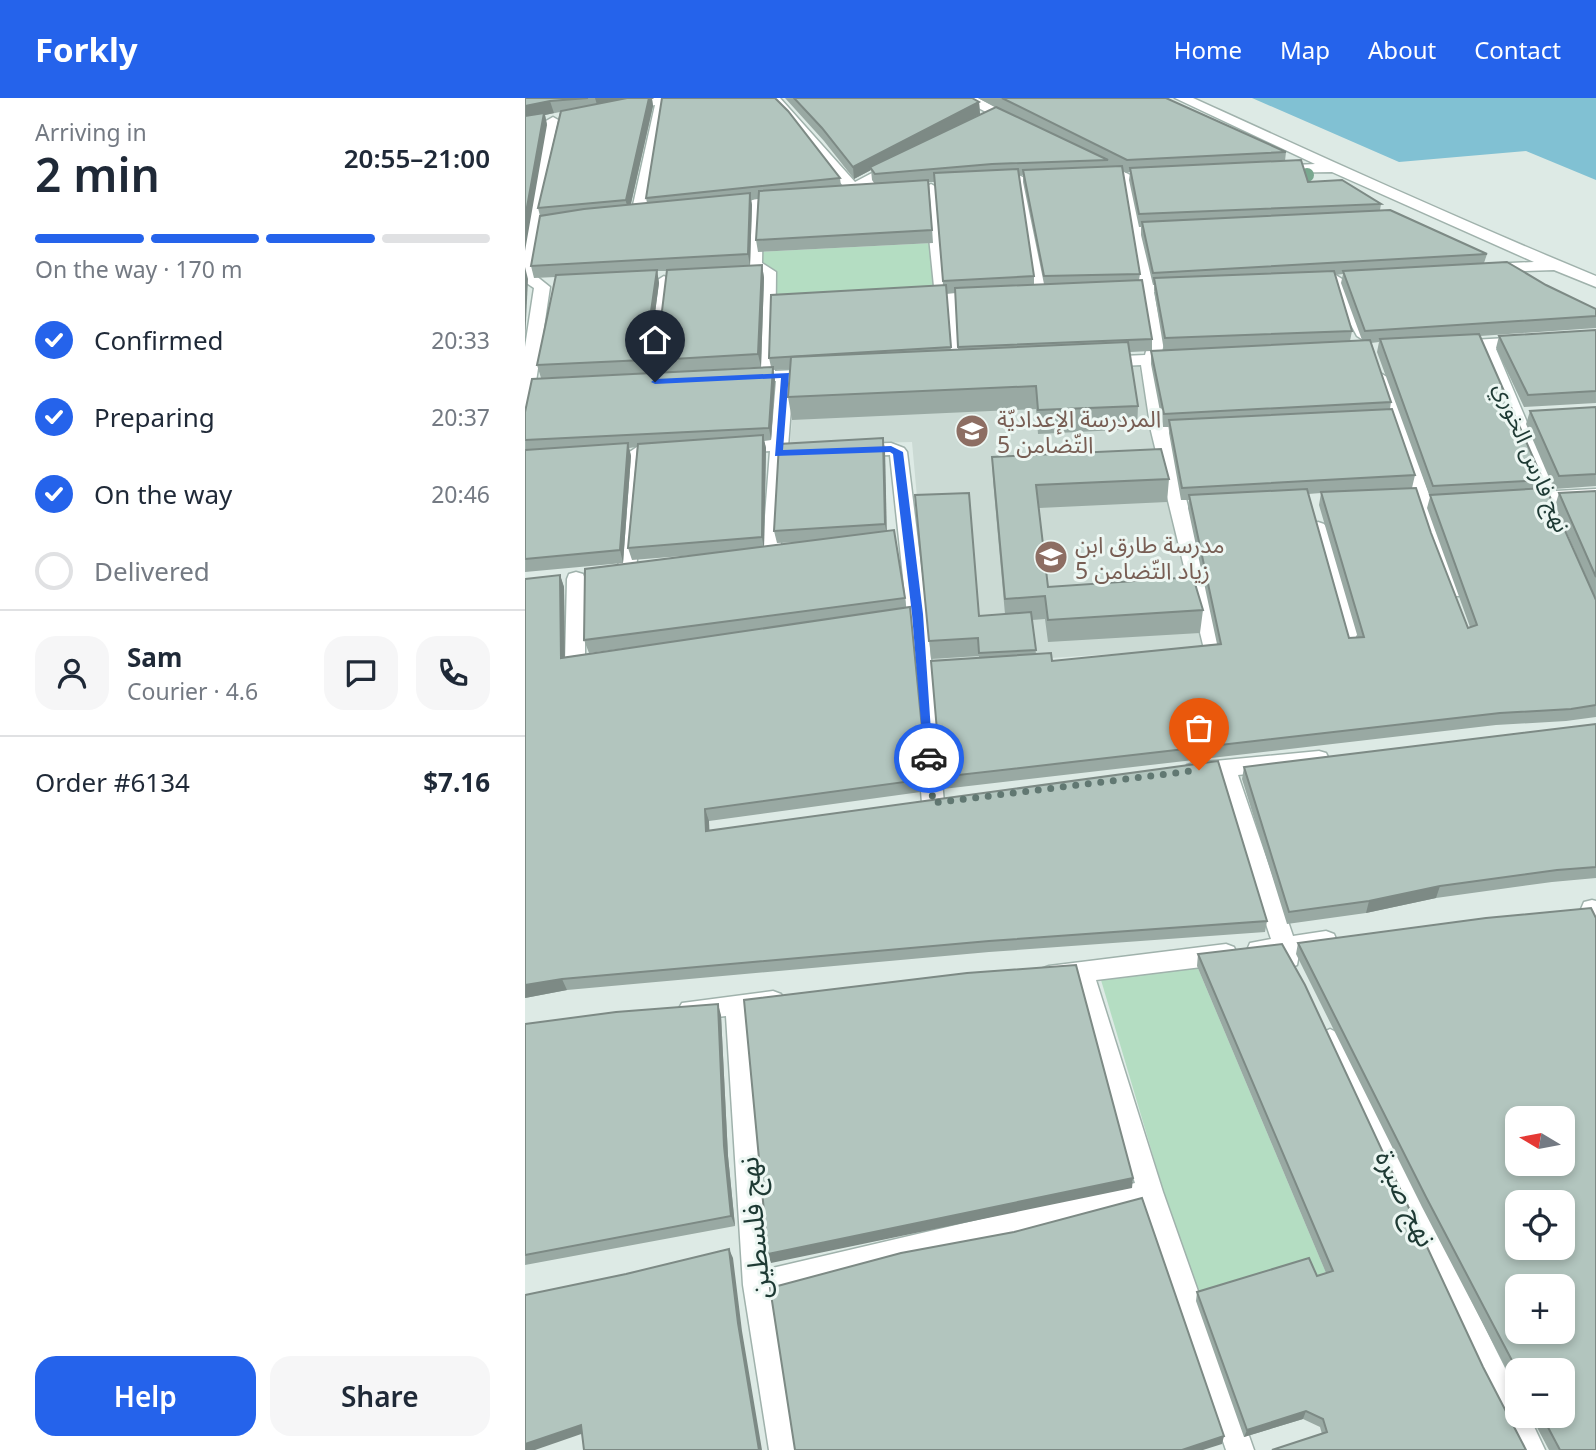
<!DOCTYPE html>
<html lang="en">
<head>
<meta charset="utf-8">
<style>
	:root { --surface:#fff; --page:#f6f6f7; --text:#1f2937; --muted:#747a83; --line:#e0e1e3; --accent:#2563eb }
	body { margin:0; font-family:"Noto Sans","Noto Sans Arabic",sans-serif; background:var(--page); color:var(--text); height:100vh; display:flex; flex-direction:column; font-size:26px; white-space:nowrap }
	* { box-sizing:border-box; margin:0 }
	p { font-size:23px; color:var(--muted) }
	.icon { flex:none; width:38px; height:38px; fill:none; stroke:currentColor; stroke-width:2; stroke-linecap:round; stroke-linejoin:round }
	.map { position:relative; flex:1; overflow:hidden }
	.details { display:flex; flex-direction:column; background:var(--surface); width:525px }
	.details>* { flex:none }
	.needle { width:46px; rotate:280deg }
	.tools { position:absolute; left:980px; top:1008px; display:grid; gap:14px }
	.tools a { display:grid; place-items:center; width:70px; height:70px; border-radius:14px; background:var(--surface); box-shadow:0 4px 10px #0003; font-size:35px }
	.pin { position:absolute; display:grid; place-items:center; width:60px; height:60px; color:#fff; margin:-72px -30px; border-radius:50% 50% 50% 0; rotate:-45deg; box-shadow:0 0 7px #0007 }
	.pin .icon { rotate:45deg }
	.courier { position:absolute; display:grid; place-items:center; width:70px; height:70px; margin:-35px; border:5px solid #2563eb; border-radius:50%; background:#fff; color:#222; box-shadow:0 2px 9px #0007 }
	.headline em { font-style:normal; font-weight:600 }
	.headline div { display:flex; flex-direction:column-reverse }
	.headline { display:flex; align-items:center; justify-content:space-between; height:119px; padding:0 35px }
	h1 { font-size:46px; font-weight:600; line-height:52px }
	.bar { display:grid; grid-template-columns:repeat(4,1fr); gap:10px 7px; align-content:center; height:84px; padding:0 35px }
	.bar i { height:9px; border-radius:5px; background:var(--line) }
	.bar .on { background:var(--accent) }
	.bar p { grid-column:span 4 }
	.line { display:flex; align-items:center; gap:18px; padding:0 35px; border-top:2px solid var(--line) }
	.line div { flex:1 }
	.round { display:grid; place-items:center; flex:none; width:74px; height:74px; border-radius:21px; background:var(--page) }
	ol { padding:0 35px; list-style:none }
	li { display:flex; align-items:center; gap:21px; height:77px }
	li p { margin-inline-start:auto }
	li .icon { padding:7px; border-radius:50%; background:var(--accent); color:#fff; stroke-width:4 }
	li:last-child { color:var(--muted) }
	li i { width:38px; height:38px; border:4px solid var(--line); border-radius:50% }
	.cta { display:flex; gap:14px; margin-top:auto; padding:14px 35px }
	.cta a { flex:1; height:80px; border-radius:21px; background:var(--accent); color:#fff; font-size:28px; font-weight:600; line-height:80px; text-align:center }
	.cta a+a { background:var(--page); color:var(--text) }
	header { display:flex; align-items:center; gap:42px; box-sizing:border-box; height:98px; padding:0 35px; background:var(--accent); color:#fff }
	header strong { font-size:33px }
	nav { display:flex; gap:38px; margin-inline-start:auto; font-size:24px }
	main { display:flex; flex:1; min-height:0 }
	.map>svg:first-child { display:block }
</style>
</head>
<body>
<header>
<strong>Forkly</strong>
<nav><a>Home</a><a>Map</a><a>About</a><a>Contact</a></nav>
</header>
<main>
<section class="details">
<div class="headline"><div><h1>2 min</h1><p>Arriving in</p></div><em>20:55–21:00</em></div>
<div class="bar"><i class="on"></i><i class="on"></i><i class="on"></i><i></i><p>On the way · 170 m</p></div>
<ol>
<li><svg class="icon" aria-label="check" viewBox="0 0 24 24"><path d="M5 12l5 5 9-10"/></svg>Confirmed<p>20:33</p></li>
<li><svg class="icon" aria-label="check" viewBox="0 0 24 24"><path d="M5 12l5 5 9-10"/></svg>Preparing<p>20:37</p></li>
<li><svg class="icon" aria-label="check" viewBox="0 0 24 24"><path d="M5 12l5 5 9-10"/></svg>On the way<p>20:46</p></li>
<li><i></i>Delivered</li>
</ol>
<div class="line" style="height:126px"><a class="round"><svg class="icon" aria-label="person" viewBox="0 0 24 24"><circle cx="12" cy="8" r="4"/><path d="M4 21q1-7 8-7t8 7"/></svg></a><div><b>Sam</b><p>Courier · 4.6</p></div><a class="round"><svg class="icon" aria-label="chat" viewBox="0 0 24 24"><path d="M4 5h16v11H9l-5 4z"/></svg></a><a class="round"><svg class="icon" aria-label="phone" viewBox="0 0 24 24"><path d="M5 4h4l2 5-3 2q2 4 5 5l2-3 5 2v4C11 20 4 13 5 4z"/></svg></a></div>
<div class="line" style="height:91px"><div>Order #6134</div><b>$7.16</b></div>
<div class="cta"><a>Help</a><a>Share</a></div>
</section>
<div class="map">
<svg width="1071" height="1352" viewBox="0 0 1071 1352">
	<rect width="100%" height="100%" fill="#ddeae5"/>
	<!-- built -->
	<polygon fill="#cbdad4" points="614,267 635,374 681,550 526,560 408,576 387,344 265,347 270,282"/>
	<!-- green -->
	<g fill="#b4ddc2">
		<polygon points="408,145 415,200 248,209 233,167 233,154"/>
		<polygon points="672,868 804,1182 671,1203 576,882"/>
	</g>
	<!-- water -->
	<polygon fill="#81c1d3" points="727,0 1071,0 1071,82 1001,53 874,64"/>
	<g fill="none" stroke-linecap="round" stroke-linejoin="round">
		<defs>
			<g id="minor">
				<polygon points="126,0 154,0 144,5 120,116 113,120 106,116 130,7 101,13 94,9 96,6"/>
				<polygon points="241,0 255,0 330,84 366,65 376,65 378,68 337,92 336,97 326,97"/>
				<polygon points="435,0 453,0 497,24 495,27 485,27"/>
				<path d="M650,0H668C802,61 935,122 1071,178V189L1029,172L961,174L958,171L966,166L1009,164L807,74L746,75L744,72L751,68L790,66Z"/>
				<polygon points="28,19 35,23 10,177 25,189 8,304 0,309 0,249 9,190 0,184 0,145 21,23"/>
				<polygon points="572,60 607,78 628,185 657,183 665,188 657,193 629,194 639,246 636,257 653,256 661,261 653,266 633,267 644,333 700,555 697,560 683,560 680,555 626,333 616,267 577,269 569,264 577,259 620,257 623,246 614,195 592,197 584,192 592,187 612,186 593,80 567,67 565,64"/>
				<polygon points="494,77 501,81 525,195 517,200 509,195 487,81"/>
				<polygon points="406,86 413,90 425,193 458,192 466,197 458,202 435,202 439,269 431,274 423,269 419,203 410,198 399,90"/>
				<polygon points="231,100 238,104 237,165 251,174 250,273 293,271 301,276 293,281 268,282 255,457 253,462 239,462 237,457 245,353 212,355 203,349 212,343 246,342 251,283 220,284 212,279 214,275 234,273 235,176 221,167 224,104"/>
				<polygon points="809,176 817,181 848,238 846,241 840,243 832,238 801,181"/>
				<polygon points="139,178 147,183 138,284 130,289 122,284 131,183"/>
				<polygon points="999,239 1005,241 1007,244 1005,247 971,251 1031,393 1071,391 1071,403 1036,404 1056,451 1054,455 1040,455 1038,451 1019,405 996,406 987,400 996,394 1014,393 955,251 930,253 922,248 930,243"/>
				<polygon points="857,276 865,281 904,396 933,397 942,403 933,409 908,408 936,493 934,498 920,498 918,493 890,407 867,406 858,400 867,394 886,395 849,281"/>
				<polygon points="366,345 379,350 382,354 402,516 419,705 416,711 408,713 400,711 397,705 382,516 365,357 333,358 324,352 333,346"/>
				<polygon points="112,349 121,355 111,473 109,478 95,478 93,473 103,355"/>
				<polygon points="793,424 799,426 802,430 833,535 830,540 816,540 813,535 784,430 787,426"/>
				<path d="M51,474L58,476L60,481V560L76,561L79,566L76,571C64,575 47,577 40,564L42,481L44,476Z"/>
				<polygon points="794,653 801,655 804,661 801,667 713,677 768,838 801,833 809,836 812,843 809,850 774,856 772,867 764,870 756,867 752,859 733,862 725,859 722,852 725,845 746,841 692,679 669,681 662,679 659,673 662,667 669,665"/>
				<polygon points="1067,802 1071,803 1071,828 1063,826 1056,811 1059,804"/>
				<polygon points="701,846 709,849 712,856 709,863 701,866 571,882 638,1094 729,1352 701,1352 617,1108 246,1197 272,1352 244,1352 218,1187 201,918 165,922 157,919 153,912 157,905 248,893 256,896 260,903 256,910 224,916 243,1171 610,1085 548,885 524,888 516,885 512,878 516,871 524,868"/>
				<polygon points="805,931 813,935 992,1294 992,1318 1004,1318 1020,1352 991,1352 793,942 797,935"/>
			</g>
		</defs>
		<!-- minor casing -->
		<use href="#minor" stroke="#a0b2ac" stroke-width="3"/>
		<!-- minor -->
		<use href="#minor" fill="#fff" fill-rule="evenodd"/>
	</g>
	<!-- trees -->
	<circle fill="#79a88f" cx="782" cy="77" r="7"/>
	<!-- wall -->
	<g fill="#99a9a3" fill-rule="evenodd">
		<path d="M0,0H129L127,1L128,8L106,106L122,105L121,100L315,80L316,88L349,85L347,82L346,72L329,81L299,43L260,0H447L454,4L455,16L428,30L474,11L453,0H641L761,54L760,63L783,84L856,106L855,112L962,156L959,165L1021,187L1071,211V230L955,238L1018,382L1016,390L1071,502V619L1041,623L971,627L418,691L406,563L454,560V558L406,561L390,397L454,518L480,516L468,382L467,359L644,381L642,404L514,410L523,489L678,512L675,535L523,544L520,521L507,522L511,556L527,563L692,546L663,410L664,402H656L644,335V329H638L626,266V253L605,254L613,308L612,331L513,336L511,311L267,322L263,299L265,271L248,272L250,282L246,342L239,343L241,350L239,449L279,444L252,445L249,433L358,340L360,353L361,433L380,500L381,510L385,509L403,693L184,723V732L742,823L740,834L464,854L42,892L0,900V481L35,477L39,489L40,559L146,544L64,555L59,542L170,457L107,462L103,450L112,349L104,350L106,358L98,465L0,474V314L134,275L131,262L142,173H132L134,185L122,275L16,280L12,267L31,179L9,180L6,168L15,118L13,110L35,14L20,17L22,27ZM598,73L601,75L605,74L604,82L614,129H616V137L628,187H629V192L639,253H627V241L614,182L615,176ZM498,77V84L519,186H509V178L494,78ZM404,84H410L418,187L244,260L246,269L145,274L236,269L239,180L237,167L225,168L227,107L226,102L233,101L231,142L233,154L408,145ZM818,176L816,185L837,242L825,243L827,233L810,177ZM431,195L433,252H426L421,196ZM854,244L852,254L905,399L902,410L945,529L943,530L887,390L890,377L865,311L866,304L846,245ZM796,395L794,407L833,540H824L783,396Z"/>
		<polygon points="1071,232 1071,305 999,309 971,250 974,238"/>
		<polygon points="1071,309 1071,388 1029,391 1001,326 1005,313"/>
		<polygon points="1071,393 1071,499 1070,499 1030,408 1034,395"/>
		<polygon points="1071,626 1071,780 1027,784 911,800 841,815 762,826 717,681 719,669"/>
		<polygon points="773,845 1071,1352 1024,1352 1006,1318 1038,1318 992,1272 992,1291 897,1109 771,856"/>
		<polygon points="673,856 958,1269 797,1336 795,1329 778,1321 719,1339 671,1203 672,1194 792,1178 801,1175 672,868"/>
		<polygon points="196,917 203,1058 210,1128 0,1167 0,926"/>
	</g>
	<!-- shaded-wall -->
	<g fill="#7d8a85">
		<polygon points="70,0 129,0 127,1 128,8 104,114"/>
		<polygon points="25,3 29,15 20,17 22,27 0,153 0,8"/>
		<polygon points="454,4 455,16 347,72 345,69 346,72 329,81 328,69"/>
		<polygon points="225,95 227,107 225,168 223,156"/>
		<polygon points="237,167 239,180 236,269 233,256"/>
		<polygon points="0,169 3,181 0,244"/>
		<polygon points="132,172 134,185 122,275 119,262"/>
		<polygon points="248,269 250,282 246,342 244,330"/>
		<polygon points="238,337 241,350 239,452 237,439"/>
		<polygon points="358,340 360,353 362,439 360,426"/>
		<polygon points="103,345 106,358 98,465 95,452"/>
		<polygon points="35,477 39,489 40,572 36,560"/>
		<polygon points="180,711 184,723 185,745 181,733"/>
		<polygon points="915,788 911,800 841,815 844,803"/>
		<polygon points="37,881 42,892 0,900 0,887"/>
		<polygon points="193,906 196,917 203,1058 210,1128 206,1118 199,1048"/>
		<polygon points="608,1080 607,1090 246,1165 243,1156"/>
		<polygon points="204,1151 208,1160 217,1233 237,1352 234,1352 213,1225"/>
		<polygon points="781,1313 778,1321 719,1339 722,1332"/>
		<polygon points="56,1327 62,1334 10,1352 0,1352 0,1346"/>
		<polygon points="699,1338 697,1346 678,1352 657,1352"/>
	</g>
	<!-- building -->
	<g fill="#b2c5be" stroke="#7d8a85" stroke-width="2" fill-rule="evenodd">
		<polygon points="0,0 63,0 25,3 0,8"/>
		<polygon points="102,0 124,0 101,102 13,110 36,13"/>
		<polygon points="137,0 250,0 263,13 315,80 121,100"/>
		<polygon points="269,0 447,0 454,4 328,69 297,30"/>
		<polygon points="477,0 641,0 761,54 602,62"/>
		<polygon points="471,9 583,62 467,66 350,76 345,69"/>
		<polygon points="19,15 0,120 0,18"/>
		<polygon points="776,62 783,84 817,82 856,106 614,116 605,70"/>
		<polygon points="597,68 615,176 519,178 498,72"/>
		<polygon points="493,71 509,178 418,183 409,75"/>
		<polygon points="403,82 407,132 231,142 234,93"/>
		<polygon points="225,95 223,156 6,168 15,118 59,111"/>
		<polygon points="865,112 962,156 628,175 617,124"/>
		<polygon points="982,164 1021,187 1071,211 1071,218 840,233 818,173"/>
		<polygon points="237,167 233,256 131,262 142,172"/>
		<polygon points="132,172 119,262 12,267 31,177"/>
		<polygon points="809,173 827,233 640,240 629,180"/>
		<polygon points="617,182 627,241 433,249 430,190"/>
		<polygon points="421,187 426,249 244,260 246,197"/>
		<polygon points="1071,232 1071,293 1003,297 974,238"/>
		<polygon points="954,236 1018,382 908,388 855,241"/>
		<polygon points="845,242 866,304 639,316 626,253"/>
		<polygon points="603,244 613,308 513,312 511,288 263,299 266,259"/>
		<polygon points="248,269 244,330 0,342 0,314 7,281"/>
		<polygon points="1071,309 1071,376 1034,378 1005,313"/>
		<polygon points="867,311 890,377 657,390 644,322"/>
		<polygon points="238,337 237,439 103,450 113,346"/>
		<polygon points="358,340 360,426 249,433 254,346"/>
		<polygon points="103,345 95,452 0,461 0,352"/>
		<polygon points="636,351 644,381 511,387 523,489 668,479 678,512 523,522 520,498 480,501 467,359"/>
		<polygon points="891,390 906,435 943,530 952,527 905,397 1021,390 1071,502 1071,607 1046,611 975,615 416,679 406,563 526,555 527,563 696,546 664,397 782,391 824,540 839,539 796,394"/>
		<polygon points="1071,393 1071,479 1034,395"/>
		<polygon points="444,395 454,518 506,514 511,552 454,555 453,540 404,543 390,397"/>
		<polygon points="369,432 380,500 59,542 60,471"/>
		<polygon points="35,477 36,560 385,509 402,681 180,711 181,733 693,663 742,823 464,843 37,881 0,887 0,481"/>
		<polygon points="1071,626 1071,769 1032,772 915,788 844,803 764,814 719,669"/>
		<path d="M1066,810L1071,820V1352H1035L1017,1318H1038V1272H992L901,1099L773,845L961,820ZM992,1020H1038V1066H992ZM992,1104H1038V1150H992ZM992,1188H1038V1234H992Z"/>
		<polygon points="757,846 780,887 958,1269 1001,1352 747,1352 802,1334 798,1321 781,1313 722,1332 672,1194 784,1160 792,1178 808,1173 673,856"/>
		<polygon points="551,867 608,1080 243,1156 219,902 442,875"/>
		<polygon points="193,906 199,1048 206,1118 0,1157 0,926 91,914"/>
		<polygon points="617,1100 699,1338 657,1352 270,1352 245,1190 376,1155 489,1134"/>
		<polygon points="204,1151 213,1225 234,1352 59,1352 56,1327 0,1346 0,1197 101,1176"/>
	</g>
	<!-- route -->
	<polygon fill="#2563eb" points="264,275 258,352 366,348 378,354 398,516 408,663 400,663 399,660 387,516 368,356 365,354 250,358 256,280 130,286 126,284 130,281"/>
	<g fill="none" stroke-linecap="round" stroke-linejoin="round">
		<!-- done -->
		<polyline stroke="#617872" stroke-width="7" stroke-dasharray="0 12.6" points="404,660 408,705 674,672"/>
	</g>
	<!-- icons -->
	<defs>
		<symbol id="school-disc" viewBox="-11 -11 22 22"><circle r="9.5" fill="#8d6e63" stroke="#edf7f3"/><path d="M0-5L7-2L0 1L-7-2ZM-4 1L0 2.5L4 1V4Q0 6-4 4Z" fill="#fff"/></symbol>
	</defs>
	<g fill-rule="evenodd">
		<use href="#school-disc" x="428" y="314" width="38" height="38"/>
		<use href="#school-disc" x="507" y="440" width="38" height="38"/>
	</g>
	<g text-anchor="middle" dominant-baseline="central" stroke-width="6" stroke-linejoin="round" paint-order="stroke">
		<!-- education labels -->
		<g font-size="23" fill="#785e54" stroke="#edf7f3" text-anchor="start">
			<text x="472" y="320">المردرسة الإعداديّة<tspan x="472" dy="26">التّضامن 5</tspan></text>
			<text x="550" y="446">مدرسة طارق ابن<tspan x="550" dy="26">زياد التّضامن 5</tspan></text>
		</g>
		<!-- street labels -->
		<g font-size="23" fill="#1e3a34" stroke="#edf7f3">
			<text transform="translate(1008 359) rotate(67)">نهج فارس الخوري</text>
		</g>
		<!-- near-street labels -->
		<g font-size="28" fill="#1e3a34" stroke="#edf7f3">
			<text transform="translate(882 1100) rotate(64)">نهج صبرة</text>
			<text transform="translate(228 1130) rotate(-95)">نهج فلسطين</text>
		</g>
	</g>
</svg>
<div class="tools">
<a><svg class="needle" viewBox="-14 -14 28 28"><path d="M0-13l5 13h-10z" fill="#e53935"/><path d="M0 13l5-13h-10z" fill="#747a83"/></svg></a>
<a><svg class="icon" aria-label="locate" viewBox="0 0 24 24"><circle cx="12" cy="12" r="6"/><path d="M12 2v4M12 18v4M2 12h4M18 12h4"/></svg></a>
<a>+</a>
<a>−</a>
</div>
<div class="pin" style="left:674px;top:672px;background:#ea580c"><svg class="icon" aria-label="bag" viewBox="0 0 24 24"><path d="M5 8h14l-1 12H6zM9 8a3 3 0 0 1 6 0"/></svg></div>
<div class="pin" style="left:130px;top:284px;background:#1f2937"><svg class="icon" aria-label="home" viewBox="0 0 24 24"><path d="M3 11l9-7 9 7M6 9v11h12V9"/></svg></div>
<div class="courier" style="left:404px;top:660px"><svg class="icon" aria-label="car" viewBox="0 0 24 24"><path d="M5 17H2v-5l4-1 3-4h7l3 4 3 1v5h-3M9 17h6M6 11h13"/><circle cx="7" cy="17" r="2"/><circle cx="17" cy="17" r="2"/></svg></div>
</div>
</main>
</body>
</html>
